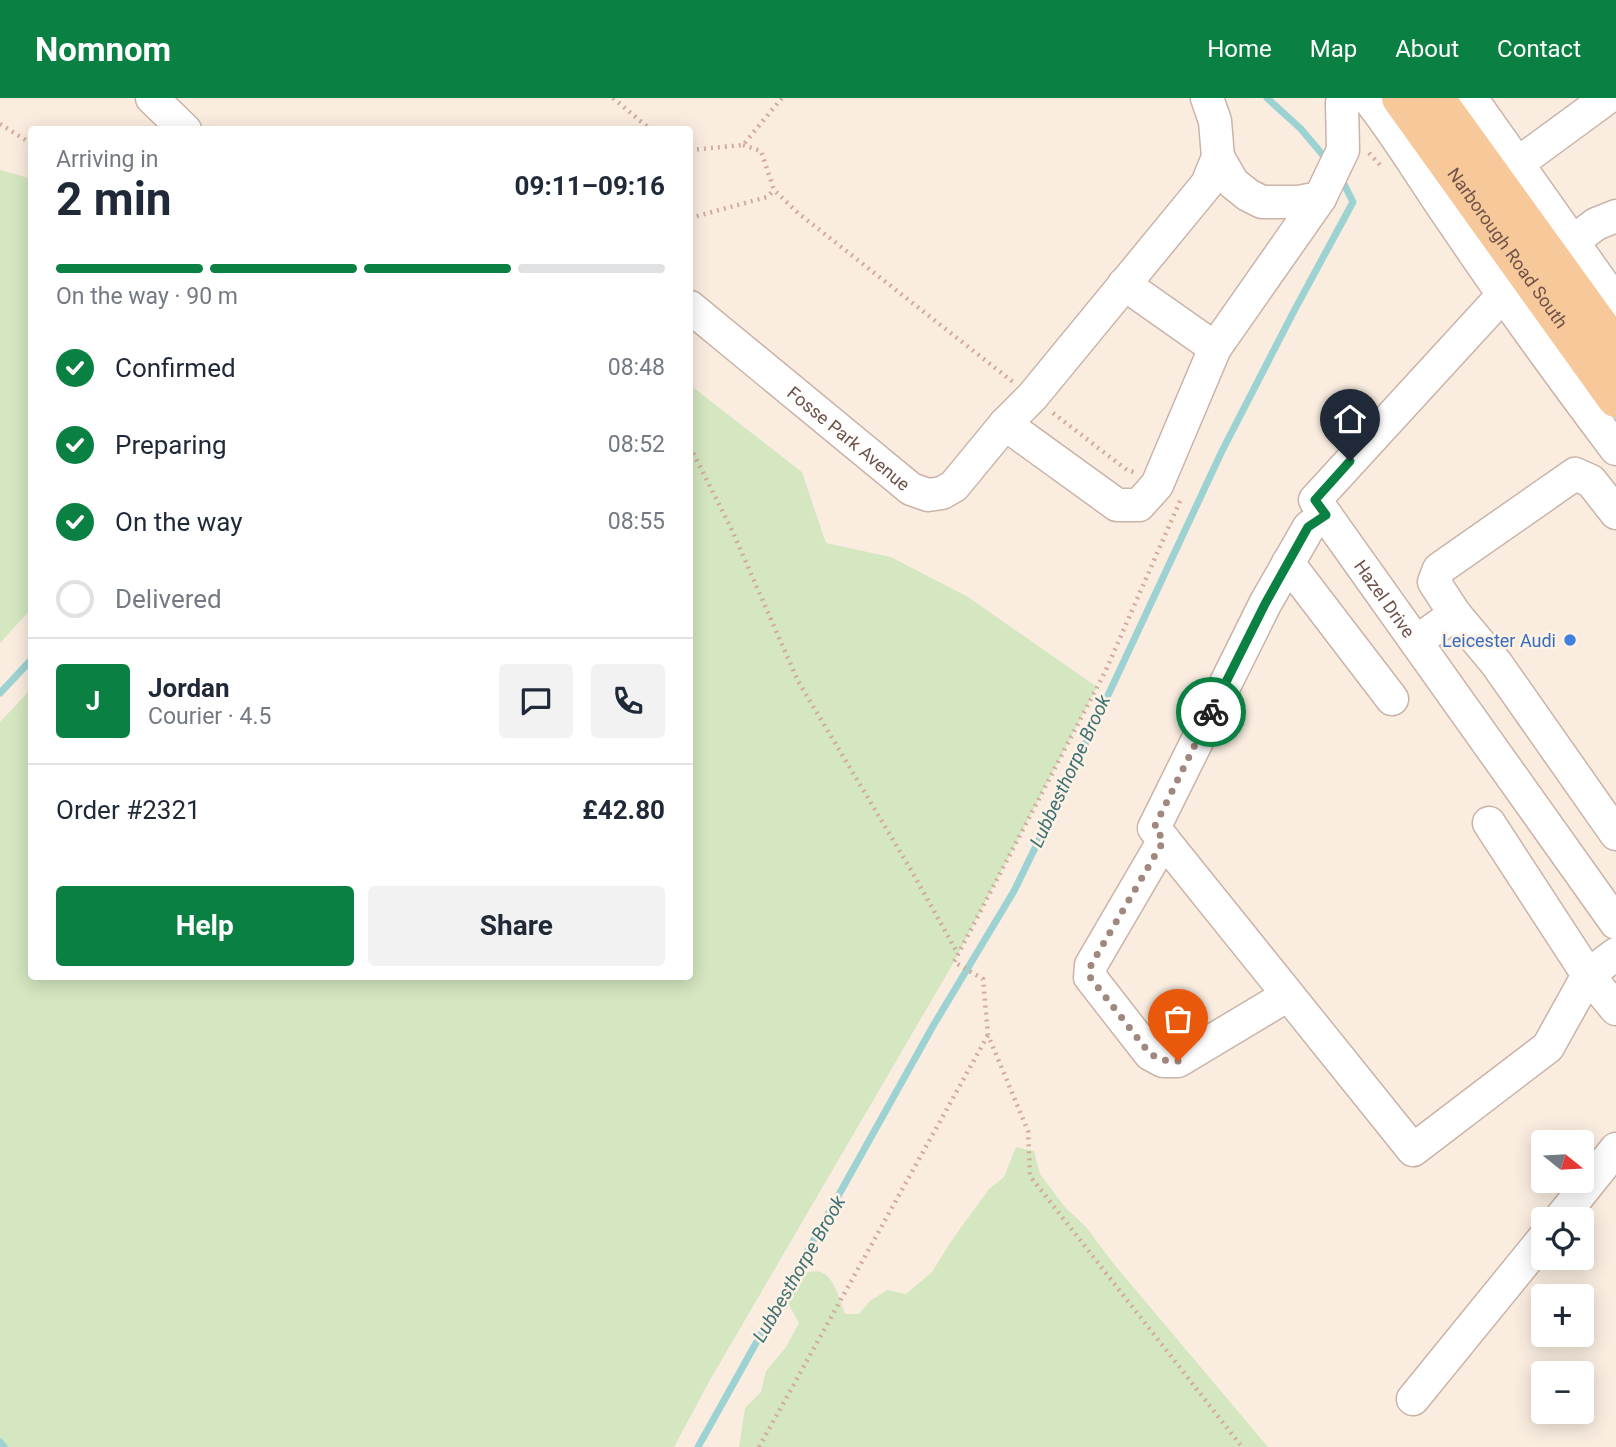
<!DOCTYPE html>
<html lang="en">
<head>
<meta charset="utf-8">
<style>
	:root { --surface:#fff; --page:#f2f2f3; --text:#1f2937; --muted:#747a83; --line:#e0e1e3; --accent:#0b8043 }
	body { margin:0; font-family:Roboto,sans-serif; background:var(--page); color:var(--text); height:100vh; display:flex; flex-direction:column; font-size:26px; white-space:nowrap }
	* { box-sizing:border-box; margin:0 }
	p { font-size:23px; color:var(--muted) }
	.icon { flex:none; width:38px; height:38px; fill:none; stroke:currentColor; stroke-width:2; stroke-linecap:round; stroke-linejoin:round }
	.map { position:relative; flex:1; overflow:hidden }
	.panel { position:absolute; left:28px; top:28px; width:665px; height:854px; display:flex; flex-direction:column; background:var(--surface); border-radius:7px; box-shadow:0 4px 18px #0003 }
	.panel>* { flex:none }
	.needle { width:46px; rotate:108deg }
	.buttons { position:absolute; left:1531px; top:1032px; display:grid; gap:14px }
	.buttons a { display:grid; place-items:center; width:63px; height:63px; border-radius:7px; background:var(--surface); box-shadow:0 4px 18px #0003; font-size:35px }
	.pin { position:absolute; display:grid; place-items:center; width:60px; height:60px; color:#fff; margin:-72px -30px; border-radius:50% 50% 50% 0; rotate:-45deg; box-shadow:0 0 7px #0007 }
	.pin .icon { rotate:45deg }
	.courier { position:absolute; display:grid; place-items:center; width:70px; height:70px; margin:-35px; border:5px solid #0b8043; border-radius:50%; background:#fff; color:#222; box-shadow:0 2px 9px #0007 }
	.head em { font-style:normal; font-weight:700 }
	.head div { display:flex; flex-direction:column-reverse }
	.head { display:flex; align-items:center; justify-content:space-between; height:119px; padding:0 28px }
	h1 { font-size:46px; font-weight:700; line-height:52px }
	.bar { display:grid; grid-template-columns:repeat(4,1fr); gap:10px 7px; align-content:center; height:84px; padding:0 28px }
	.bar i { height:9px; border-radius:5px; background:var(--line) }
	.bar .current { background:var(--accent) }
	.bar p { grid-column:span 4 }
	.line { display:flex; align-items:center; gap:18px; padding:0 28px; border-top:2px solid var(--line) }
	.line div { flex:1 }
	.round { display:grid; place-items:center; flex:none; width:74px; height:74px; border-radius:7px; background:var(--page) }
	ol { padding:0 28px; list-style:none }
	li { display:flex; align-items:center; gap:21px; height:77px }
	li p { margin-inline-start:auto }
	li .icon { padding:7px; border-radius:50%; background:var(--accent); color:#fff; stroke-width:4 }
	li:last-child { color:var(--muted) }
	li i { width:38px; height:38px; border:4px solid var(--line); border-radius:50% }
	.action { display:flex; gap:14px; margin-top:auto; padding:14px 28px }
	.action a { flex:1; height:80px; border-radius:7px; background:var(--accent); color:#fff; font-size:28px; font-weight:700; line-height:80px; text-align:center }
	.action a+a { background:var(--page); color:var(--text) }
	header { display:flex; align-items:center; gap:42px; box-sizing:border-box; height:98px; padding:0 35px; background:var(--accent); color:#fff }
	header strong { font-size:33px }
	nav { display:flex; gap:38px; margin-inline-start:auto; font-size:24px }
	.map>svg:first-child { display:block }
</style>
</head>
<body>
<header>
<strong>Nomnom</strong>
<nav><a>Home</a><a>Map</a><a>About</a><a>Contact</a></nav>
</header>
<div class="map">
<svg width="1616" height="1349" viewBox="0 0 1616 1349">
	<rect width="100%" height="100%" fill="#faede0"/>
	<!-- green -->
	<g fill="#d4e7c0">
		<polygon points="0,72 32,81 31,511 0,545"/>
		<polygon points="690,287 802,374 826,445 891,459 968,499 1097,589 954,864 710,1282 674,1349 0,1349 0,624 31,591 32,878 690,878"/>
		<path d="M1016,1049L1034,1053L1040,1076L1065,1109L1086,1129L1113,1165L1268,1349H739L745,1310L761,1294L766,1273L786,1249L799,1225L787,1203L788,1183C829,1159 833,1183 845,1216H859L870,1203L887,1192L906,1196L932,1174L952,1142L989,1091L1004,1079Z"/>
	</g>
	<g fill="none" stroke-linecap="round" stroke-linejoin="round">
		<!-- stream -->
		<g stroke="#9dd2d3" stroke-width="7">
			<polyline points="1267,0 1301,31 1327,62"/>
			<polyline points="0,595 32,561"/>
			<polyline points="0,1344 4,1349"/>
			<polyline points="698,1349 933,928 1014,793 1075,668 1222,353 1294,213 1353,104 1341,80"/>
		</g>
		<defs>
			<g id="minor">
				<polyline points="152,0 185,32"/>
				<polyline points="1207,0 1215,23 1218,59 1233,85 1248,97 1262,104 1298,104 1320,100"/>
				<path d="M1368,0C1400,40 1426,86 1456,128C1507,204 1561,278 1616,351"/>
				<polyline points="1471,0 1616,205"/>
				<polyline points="1517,66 1607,0"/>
				<polyline points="1572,144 1596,126 1616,118"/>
				<polyline points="1124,186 1215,250"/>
				<path id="s1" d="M1503,197L1315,402L1616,825"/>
				<path id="s2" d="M690,209L911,391L928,397L942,395L954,388L1005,326L1032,299L1207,86L1218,59"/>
				<polyline points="1005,326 1117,407 1139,407 1157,387 1215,250 1320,100 1343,52 1342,5"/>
				<polyline points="1326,417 1309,429 1265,506 1154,730 1413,1052 1548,949 1588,877 1489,725"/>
				<polyline points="1288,465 1392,601"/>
				<polyline points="1455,516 1434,484 1439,471 1575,376 1591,383 1616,415"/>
				<polyline points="1416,544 1455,516 1496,565 1616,736"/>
				<polyline points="1164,742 1091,867 1090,879 1150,956 1163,963 1178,963 1288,897"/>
				<polyline points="1616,856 1588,877 1616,911"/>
				<polyline points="1559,1122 1616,1051"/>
				<polyline points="1413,1301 1544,1140"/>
			</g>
			<g id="major">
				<path id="s3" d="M1401,0L1616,300"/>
				<polyline points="1435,0 1616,251"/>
			</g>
		</defs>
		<!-- minor casing -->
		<use href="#minor" stroke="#cab3a8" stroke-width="35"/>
		<!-- major casing -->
		<use href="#major" stroke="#d7cfcc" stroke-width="42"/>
		<!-- path -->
		<g stroke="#d2ab9d" stroke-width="4.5" stroke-dasharray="2 5" stroke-linecap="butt">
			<polyline points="613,0 651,32"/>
			<polyline points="0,26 32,46"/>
			<polyline points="743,47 761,53 774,92 798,115 1013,284"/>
			<polyline points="690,52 743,47 782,0"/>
			<polyline points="1369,55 1382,69"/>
			<polyline points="690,120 767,99 774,92"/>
			<polyline points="1053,315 1127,372 1134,374"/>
			<polyline points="690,349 731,430 798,583 911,772 958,856"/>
			<polyline points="1180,403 1106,572 954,864 983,881 988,937 1028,1033 1030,1078 1242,1349"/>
			<polyline points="759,1349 988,937"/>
		</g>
		<!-- minor -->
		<use href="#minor" stroke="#fff" stroke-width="32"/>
		<!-- major -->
		<use href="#major" stroke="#f7c99a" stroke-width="38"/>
	</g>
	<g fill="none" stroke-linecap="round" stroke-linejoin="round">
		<!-- done -->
		<polyline stroke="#a0887e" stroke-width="7" stroke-dasharray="0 12.6" points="1178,963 1163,962 1150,956 1090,879 1091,867 1164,742 1154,730 1211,614"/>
		<!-- route -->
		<polyline stroke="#0b8043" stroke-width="9" points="1211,614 1265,506 1308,429 1326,417 1315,402 1350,363"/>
	</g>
	<!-- markers -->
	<circle fill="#3f7fe0" stroke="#fef1e5" stroke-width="2.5" cx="1570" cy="542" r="7"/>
	<g text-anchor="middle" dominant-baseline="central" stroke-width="5" stroke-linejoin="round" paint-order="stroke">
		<!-- street labels -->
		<g font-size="18" fill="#6f5249" stroke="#fef1e5">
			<text stroke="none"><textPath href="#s3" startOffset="184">Narborough Road South</textPath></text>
			<text stroke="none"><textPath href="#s2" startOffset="206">Fosse Park Avenue</textPath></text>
			<text stroke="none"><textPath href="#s1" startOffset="399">Hazel Drive</textPath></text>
		</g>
		<!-- shop labels -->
		<g font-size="18" fill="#366cbe" stroke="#fef1e5" text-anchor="end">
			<text x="1556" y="542">Leicester Audi</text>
		</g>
		<!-- water labels -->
		<g font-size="19" font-style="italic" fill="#3e7275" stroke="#fef1e5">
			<text transform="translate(1070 673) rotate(-65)">Lubbesthorpe Brook</text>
			<text transform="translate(799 1171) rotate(-60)">Lubbesthorpe Brook</text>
		</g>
	</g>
</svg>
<div class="buttons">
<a><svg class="needle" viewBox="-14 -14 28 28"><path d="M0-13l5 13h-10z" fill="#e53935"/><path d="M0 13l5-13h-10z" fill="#747a83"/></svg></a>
<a><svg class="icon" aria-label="locate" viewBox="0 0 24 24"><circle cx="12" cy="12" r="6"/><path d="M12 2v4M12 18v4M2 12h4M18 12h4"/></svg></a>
<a>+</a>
<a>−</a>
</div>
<div class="pin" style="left:1178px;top:963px;background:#ea580c"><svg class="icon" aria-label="bag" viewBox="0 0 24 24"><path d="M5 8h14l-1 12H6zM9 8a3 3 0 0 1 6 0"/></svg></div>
<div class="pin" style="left:1350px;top:363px;background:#1f2937"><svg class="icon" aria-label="home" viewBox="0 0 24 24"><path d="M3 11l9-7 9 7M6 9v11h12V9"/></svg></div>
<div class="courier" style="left:1211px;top:614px"><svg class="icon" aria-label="bike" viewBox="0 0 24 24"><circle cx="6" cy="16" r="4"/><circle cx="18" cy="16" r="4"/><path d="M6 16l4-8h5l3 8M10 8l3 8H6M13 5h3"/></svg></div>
<section class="panel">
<div class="head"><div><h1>2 min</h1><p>Arriving in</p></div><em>09:11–09:16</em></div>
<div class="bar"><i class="current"></i><i class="current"></i><i class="current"></i><i></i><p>On the way · 90 m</p></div>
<ol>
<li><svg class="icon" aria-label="check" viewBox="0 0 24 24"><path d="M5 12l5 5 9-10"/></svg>Confirmed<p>08:48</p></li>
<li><svg class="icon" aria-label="check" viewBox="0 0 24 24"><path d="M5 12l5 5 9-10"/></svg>Preparing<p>08:52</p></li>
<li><svg class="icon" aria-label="check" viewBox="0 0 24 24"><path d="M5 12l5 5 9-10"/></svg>On the way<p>08:55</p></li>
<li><i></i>Delivered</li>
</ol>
<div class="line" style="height:126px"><b class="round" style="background:var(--accent);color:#fff">J</b><div><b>Jordan</b><p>Courier · 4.5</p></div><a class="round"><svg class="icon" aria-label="chat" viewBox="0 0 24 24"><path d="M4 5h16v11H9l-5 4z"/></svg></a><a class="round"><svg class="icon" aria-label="phone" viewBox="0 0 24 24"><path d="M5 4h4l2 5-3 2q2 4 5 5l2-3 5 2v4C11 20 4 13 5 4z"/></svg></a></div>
<div class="line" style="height:91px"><div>Order #2321</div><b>£42.80</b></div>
<div class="action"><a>Help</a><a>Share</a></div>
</section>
</div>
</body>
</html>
